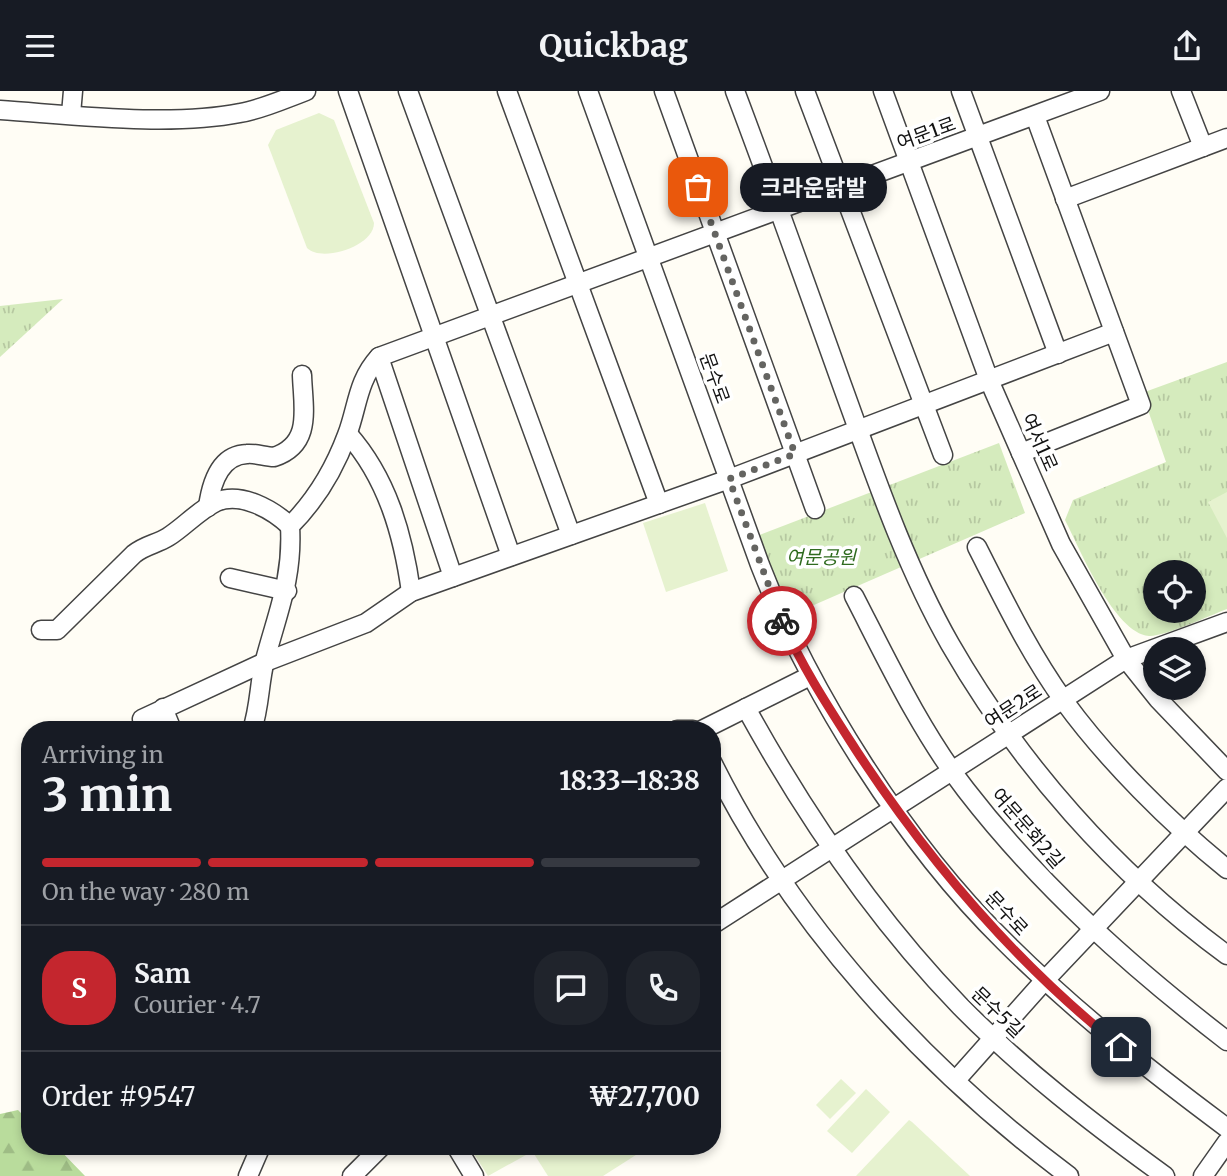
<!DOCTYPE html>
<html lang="en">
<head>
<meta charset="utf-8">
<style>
	:root { --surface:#171b24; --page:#20242c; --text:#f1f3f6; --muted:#9ea1a6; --line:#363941; --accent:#c4262e }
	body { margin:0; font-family:Merriweather,"Noto Sans KR",serif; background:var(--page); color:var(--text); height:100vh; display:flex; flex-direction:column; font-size:26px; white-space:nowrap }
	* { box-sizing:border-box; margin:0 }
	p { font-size:23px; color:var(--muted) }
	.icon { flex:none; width:38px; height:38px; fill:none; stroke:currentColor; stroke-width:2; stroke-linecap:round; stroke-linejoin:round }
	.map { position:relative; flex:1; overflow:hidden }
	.side { position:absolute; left:21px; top:630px; width:700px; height:434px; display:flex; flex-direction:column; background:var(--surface); border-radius:28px; box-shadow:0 4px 10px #0003 }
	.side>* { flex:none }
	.buttons { position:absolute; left:1143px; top:469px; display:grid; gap:14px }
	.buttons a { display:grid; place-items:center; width:63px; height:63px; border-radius:50%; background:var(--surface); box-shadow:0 4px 10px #0003; font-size:35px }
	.pin { position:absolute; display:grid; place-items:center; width:60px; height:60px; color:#fff; margin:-30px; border-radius:14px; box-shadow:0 4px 10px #0006 }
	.courier { position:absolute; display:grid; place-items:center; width:70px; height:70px; margin:-35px; border:5px solid #c4262e; border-radius:50%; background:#fff; color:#222; box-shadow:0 2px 9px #0007 }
	.bubble { position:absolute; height:49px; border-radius:24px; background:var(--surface); box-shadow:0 4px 10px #0003; font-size:23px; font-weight:700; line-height:49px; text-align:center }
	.summary em { font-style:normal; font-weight:700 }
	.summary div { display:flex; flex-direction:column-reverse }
	.summary { display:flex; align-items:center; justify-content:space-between; height:119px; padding:0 21px }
	h1 { font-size:46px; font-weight:700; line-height:52px }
	.bar { display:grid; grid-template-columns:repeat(4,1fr); gap:10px 7px; align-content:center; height:84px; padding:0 21px }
	.bar i { height:9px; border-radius:5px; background:var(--line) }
	.bar .active { background:var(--accent) }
	.bar p { grid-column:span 4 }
	.line { display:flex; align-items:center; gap:18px; padding:0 21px; border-top:2px solid var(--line) }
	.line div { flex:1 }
	.round { display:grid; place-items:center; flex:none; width:74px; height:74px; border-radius:28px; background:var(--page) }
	header { display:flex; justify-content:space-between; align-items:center; height:91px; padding:0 21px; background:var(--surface); font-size:32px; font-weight:700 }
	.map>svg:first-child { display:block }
</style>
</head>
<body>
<header><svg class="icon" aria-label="menu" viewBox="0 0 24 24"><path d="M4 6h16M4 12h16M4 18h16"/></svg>Quickbag<svg class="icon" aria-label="share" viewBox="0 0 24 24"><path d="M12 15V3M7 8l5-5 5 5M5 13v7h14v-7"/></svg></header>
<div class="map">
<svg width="1227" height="1085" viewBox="0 0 1227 1085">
	<defs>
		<pattern id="forest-firs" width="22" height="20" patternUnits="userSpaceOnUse" patternTransform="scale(1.75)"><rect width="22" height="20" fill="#b9dc9c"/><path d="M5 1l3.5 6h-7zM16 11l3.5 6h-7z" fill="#9ebc85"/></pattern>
		<pattern id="park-tufts" width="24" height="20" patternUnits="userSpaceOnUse" patternTransform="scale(1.75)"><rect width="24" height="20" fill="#d5ebbd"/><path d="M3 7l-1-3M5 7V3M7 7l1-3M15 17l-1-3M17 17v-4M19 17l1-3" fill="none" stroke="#b6c8a1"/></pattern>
	</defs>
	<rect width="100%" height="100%" fill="#fffdf5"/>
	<!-- forest -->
	<polygon fill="url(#forest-firs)" points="18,1019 30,1031 30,1055 56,1055 85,1085 0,1085 0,1023"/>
	<!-- park -->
	<g fill="url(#park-tufts)" fill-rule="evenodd">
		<polygon points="63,208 0,266 0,215"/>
		<path d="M1227,271V518C1211,524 1163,546 1149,545C1114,542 1080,458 1065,429L1073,409L1166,371L1142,302ZM1155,481H1194V520H1155Z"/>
		<polygon points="999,352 1025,422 791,524 757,445"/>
	</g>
	<!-- pitch -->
	<g fill="#e6f2cf">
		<path d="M319,22L334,29L374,132C374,155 322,172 307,157L268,54L276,39Z"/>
		<polygon points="1227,401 1227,447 1208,411"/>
		<polygon points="705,412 728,480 666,501 643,432"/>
		<polygon points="841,988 856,1002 830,1028 816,1014"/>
		<polygon points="866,998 890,1021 852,1062 827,1040"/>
		<polygon points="909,1029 912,1031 970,1085 856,1085"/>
		<polygon points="469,1055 521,1055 526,1064 488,1085"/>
		<polygon points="529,1055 650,1055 603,1085 548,1085"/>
	</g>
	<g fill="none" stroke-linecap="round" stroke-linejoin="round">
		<defs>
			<g id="minor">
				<polyline points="348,0 511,465"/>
				<polyline points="408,0 571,444"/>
				<polyline points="507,0 659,413"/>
				<path d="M588,0L760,474C810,602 906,754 1004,850C1073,919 1149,979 1227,1037"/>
				<polyline points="664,0 815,418"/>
				<path d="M735,0C772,98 807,196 842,294C874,382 904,472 950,553C1019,673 1115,782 1227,864"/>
				<polyline points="805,0 943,364"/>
				<polyline points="883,0 989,289 1061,453 1126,568 1158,608 1227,680"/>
				<polyline points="961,0 1058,263"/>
				<polyline points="1181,0 1203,56"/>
				<path d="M0,19C73,24 169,36 240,22C263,18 284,8 306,0"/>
				<polyline points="71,23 73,0"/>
				<polyline points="1065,108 1227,47"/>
				<polyline points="379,266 453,486"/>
				<path d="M348,343C387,387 403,443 411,501"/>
				<polyline points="1021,362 1141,314 1035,25"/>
				<path d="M208,416C211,394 219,364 247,363C256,362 265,366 274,366C313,353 303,317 302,284"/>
				<path d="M977,456C1004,509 1029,561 1064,610C1106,668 1171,733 1227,778"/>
				<polyline points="230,487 287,500"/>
				<path d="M854,505C888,571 921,641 966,699C1041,796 1131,876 1227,950"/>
				<path d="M41,539H57L134,463C145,454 157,453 168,446C184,436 199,419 216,411C241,400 273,419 290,435"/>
				<polyline points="163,617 172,639"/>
				<path d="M746,617C805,724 875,827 960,915C1023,979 1093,1033 1165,1085"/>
				<polyline points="142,628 265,571 366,532 411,501 729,388 1114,241"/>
				<path d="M252,639C260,615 259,592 265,569C278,520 293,487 290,435C316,409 334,379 347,344C358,315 357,290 379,266L1100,0"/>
				<polyline points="677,639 693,639"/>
				<polyline points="702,639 810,585"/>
				<path d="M712,671C793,834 924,977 1069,1085"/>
				<polyline points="712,834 1126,568 1227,531"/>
				<polyline points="956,989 1045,889 1227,697"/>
				<polyline points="456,1055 474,1085"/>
				<polyline points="248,1085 261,1055"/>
				<polyline points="352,1085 382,1055"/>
				<polyline points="1203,1085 1227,1051"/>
			</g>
		</defs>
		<!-- minor casing -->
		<use href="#minor" stroke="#444" stroke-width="21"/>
		<!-- minor -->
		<use href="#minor" stroke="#fff" stroke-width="18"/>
	</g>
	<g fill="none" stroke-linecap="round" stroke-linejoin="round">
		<!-- done -->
		<polyline stroke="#646461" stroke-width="7" stroke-dasharray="0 12.6" points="698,96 795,363 729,388 782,530"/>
		<!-- route -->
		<path stroke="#c4262e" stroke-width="9" d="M782,530C802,576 829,617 856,659C930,772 1015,872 1121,956"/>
	</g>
	<g text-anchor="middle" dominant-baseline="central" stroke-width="7" stroke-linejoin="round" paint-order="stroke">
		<!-- street labels -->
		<g font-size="19" fill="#111" stroke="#fff">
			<text transform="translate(926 42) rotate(-20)">여문1로</text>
			<text transform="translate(715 287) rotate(70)">문수로</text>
			<text transform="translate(1040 351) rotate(66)">여서1로</text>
			<text transform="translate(1013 615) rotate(-33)">여문2로</text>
			<text transform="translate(1028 737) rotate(49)">여문문화2길</text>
			<text transform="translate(1007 822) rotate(47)">문수로</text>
			<text transform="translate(998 921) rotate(44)">문수5길</text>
		</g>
		<!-- park labels -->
		<g font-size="19" font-style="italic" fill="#2f6b1f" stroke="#fff">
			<text x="821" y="466">여문공원</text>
		</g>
	</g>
</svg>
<div class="buttons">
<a><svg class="icon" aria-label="locate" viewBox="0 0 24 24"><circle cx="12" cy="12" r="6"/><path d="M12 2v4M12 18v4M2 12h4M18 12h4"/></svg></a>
<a><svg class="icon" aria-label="layers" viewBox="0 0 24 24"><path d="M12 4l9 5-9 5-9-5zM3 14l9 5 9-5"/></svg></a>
</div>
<div class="pin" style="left:698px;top:96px;background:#ea580c"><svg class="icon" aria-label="bag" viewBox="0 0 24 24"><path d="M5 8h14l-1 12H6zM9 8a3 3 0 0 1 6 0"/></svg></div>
<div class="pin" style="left:1121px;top:956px;background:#1f2937"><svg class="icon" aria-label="home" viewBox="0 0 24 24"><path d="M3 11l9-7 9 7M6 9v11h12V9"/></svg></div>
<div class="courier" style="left:782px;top:530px"><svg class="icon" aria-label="bike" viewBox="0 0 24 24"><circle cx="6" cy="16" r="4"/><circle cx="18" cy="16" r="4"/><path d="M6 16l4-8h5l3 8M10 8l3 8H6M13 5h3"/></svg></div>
<div class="bubble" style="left:740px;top:72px;width:147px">크라운닭발</div>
<section class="side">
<div class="summary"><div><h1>3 min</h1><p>Arriving in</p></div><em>18:33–18:38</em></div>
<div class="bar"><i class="active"></i><i class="active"></i><i class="active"></i><i></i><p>On the way · 280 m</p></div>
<div class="line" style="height:126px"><b class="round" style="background:var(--accent);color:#fff">S</b><div><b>Sam</b><p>Courier · 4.7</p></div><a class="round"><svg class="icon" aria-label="chat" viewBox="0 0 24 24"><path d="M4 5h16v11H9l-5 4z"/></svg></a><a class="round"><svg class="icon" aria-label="phone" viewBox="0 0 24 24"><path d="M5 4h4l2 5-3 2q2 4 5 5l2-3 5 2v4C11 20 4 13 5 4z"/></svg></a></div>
<div class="line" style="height:91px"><div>Order #9547</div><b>₩27,700</b></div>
</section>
</div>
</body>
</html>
